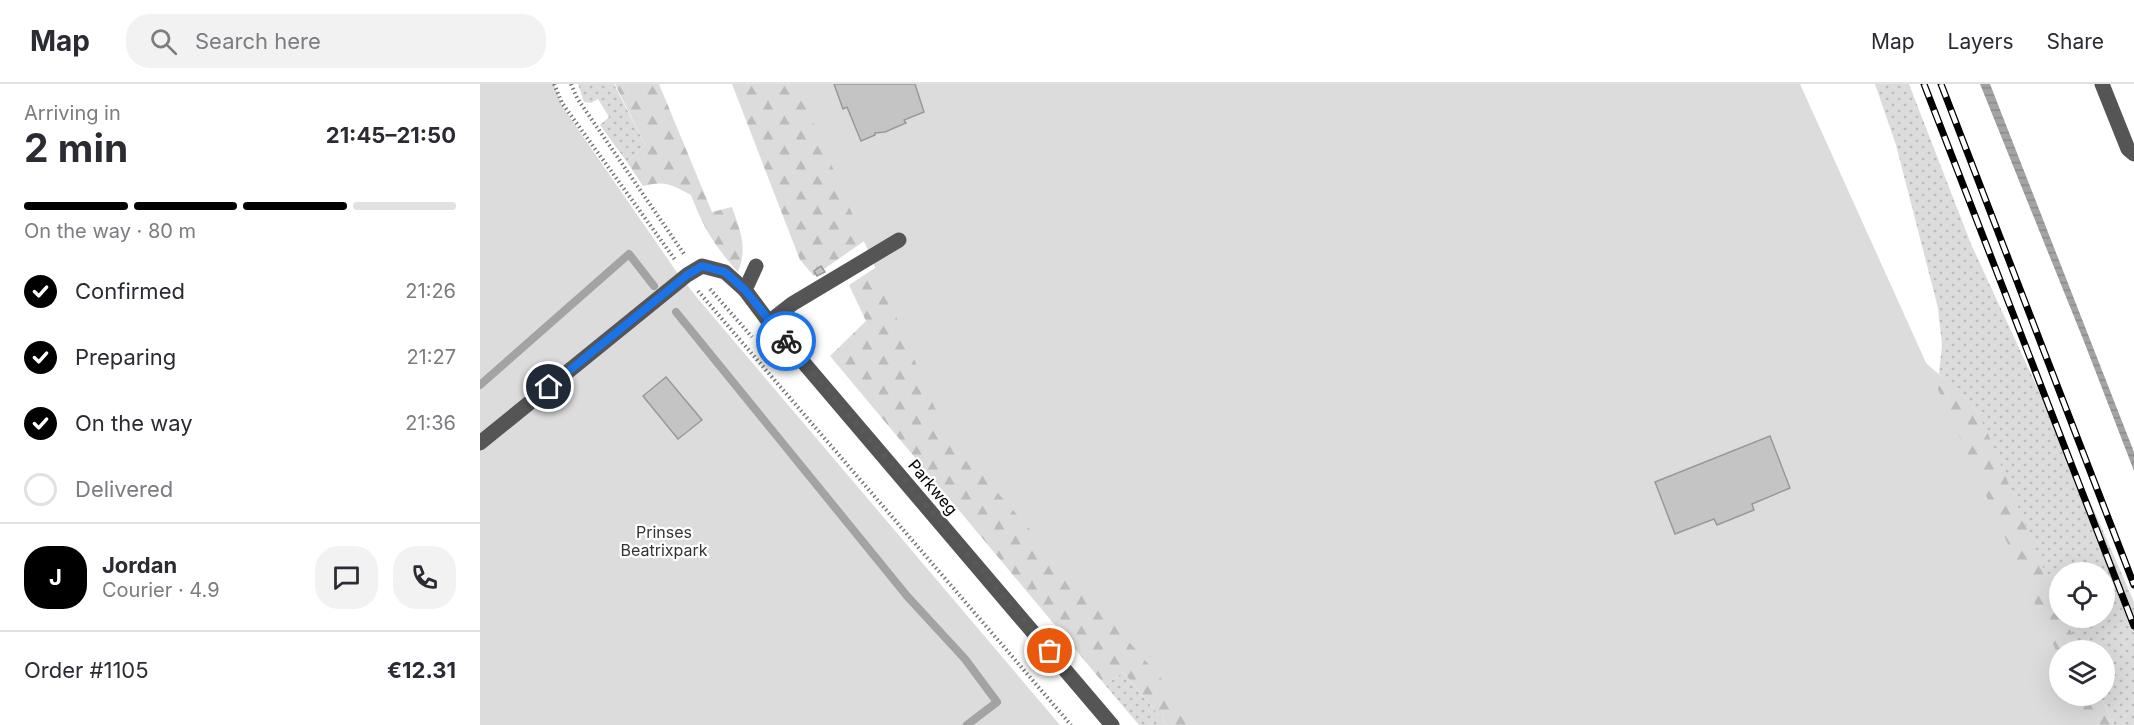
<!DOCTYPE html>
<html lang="en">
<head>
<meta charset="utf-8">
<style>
	:root { --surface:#fff; --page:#f2f2f3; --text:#2b2b33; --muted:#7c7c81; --line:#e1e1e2; --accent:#000 }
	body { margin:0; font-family:Inter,sans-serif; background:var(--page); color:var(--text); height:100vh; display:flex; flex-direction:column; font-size:22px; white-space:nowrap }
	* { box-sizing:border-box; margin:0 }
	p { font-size:20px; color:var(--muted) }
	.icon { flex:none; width:33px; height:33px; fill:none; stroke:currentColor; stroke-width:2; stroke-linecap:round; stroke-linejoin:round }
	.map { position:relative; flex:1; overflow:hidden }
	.drawer { display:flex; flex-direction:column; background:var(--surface); width:480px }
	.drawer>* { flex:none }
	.controls { position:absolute; left:1569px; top:478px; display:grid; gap:12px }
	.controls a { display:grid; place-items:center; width:66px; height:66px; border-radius:50%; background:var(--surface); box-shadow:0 6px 24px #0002; font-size:30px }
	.pin { position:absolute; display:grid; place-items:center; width:51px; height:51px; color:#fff; margin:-26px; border:3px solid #fff; border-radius:50%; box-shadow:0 2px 6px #0007 }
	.courier { position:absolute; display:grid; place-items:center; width:60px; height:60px; margin:-30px; border:4px solid #1a73e8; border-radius:50%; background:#fff; color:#222; box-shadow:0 2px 8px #0007 }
	.summary em { font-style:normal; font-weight:700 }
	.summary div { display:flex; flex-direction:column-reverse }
	.summary { display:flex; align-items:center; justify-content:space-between; height:102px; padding:0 24px }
	h1 { font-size:39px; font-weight:700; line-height:45px }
	.bar { display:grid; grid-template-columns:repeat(4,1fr); gap:9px 6px; align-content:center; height:72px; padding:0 24px }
	.bar i { height:8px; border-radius:4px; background:var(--line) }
	.bar .active { background:var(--accent) }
	.bar p { grid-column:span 4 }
	.line { display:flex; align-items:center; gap:15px; padding:0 24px; border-top:2px solid var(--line) }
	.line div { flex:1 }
	.round { display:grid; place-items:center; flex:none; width:63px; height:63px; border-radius:24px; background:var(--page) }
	ol { padding:0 24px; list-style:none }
	li { display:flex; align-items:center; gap:18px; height:66px }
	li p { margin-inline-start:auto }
	li .icon { padding:6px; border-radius:50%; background:var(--accent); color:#fff; stroke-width:4 }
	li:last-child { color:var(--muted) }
	li i { width:33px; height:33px; border:3px solid var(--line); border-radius:50% }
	header { display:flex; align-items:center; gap:36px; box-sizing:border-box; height:84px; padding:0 30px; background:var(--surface); border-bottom:2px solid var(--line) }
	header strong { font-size:28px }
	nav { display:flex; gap:33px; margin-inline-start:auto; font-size:21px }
	.search { width:420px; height:54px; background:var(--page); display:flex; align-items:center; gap:15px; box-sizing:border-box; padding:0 21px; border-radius:24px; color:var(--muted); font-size:22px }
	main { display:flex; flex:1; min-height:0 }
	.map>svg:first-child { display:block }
</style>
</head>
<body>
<header>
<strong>Map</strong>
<div class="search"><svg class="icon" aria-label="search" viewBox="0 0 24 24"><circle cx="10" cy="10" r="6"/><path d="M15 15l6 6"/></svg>Search here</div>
<nav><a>Map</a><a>Layers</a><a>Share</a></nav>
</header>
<main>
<section class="drawer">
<div class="summary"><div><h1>2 min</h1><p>Arriving in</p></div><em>21:45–21:50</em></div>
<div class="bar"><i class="active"></i><i class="active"></i><i class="active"></i><i></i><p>On the way · 80 m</p></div>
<ol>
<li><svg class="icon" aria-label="check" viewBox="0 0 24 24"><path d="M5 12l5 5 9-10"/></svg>Confirmed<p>21:26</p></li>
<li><svg class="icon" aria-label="check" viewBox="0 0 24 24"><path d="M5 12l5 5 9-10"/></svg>Preparing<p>21:27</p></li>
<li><svg class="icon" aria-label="check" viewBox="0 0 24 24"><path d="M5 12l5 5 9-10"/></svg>On the way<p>21:36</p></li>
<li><i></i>Delivered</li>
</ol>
<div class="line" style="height:108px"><b class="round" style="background:var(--accent);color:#fff">J</b><div><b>Jordan</b><p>Courier · 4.9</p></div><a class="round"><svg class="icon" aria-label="chat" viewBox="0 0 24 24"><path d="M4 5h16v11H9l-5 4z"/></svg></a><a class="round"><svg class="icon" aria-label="phone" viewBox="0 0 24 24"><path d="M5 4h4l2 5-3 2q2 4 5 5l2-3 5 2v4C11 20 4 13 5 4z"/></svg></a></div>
<div class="line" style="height:78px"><div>Order #1105</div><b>€12.31</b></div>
</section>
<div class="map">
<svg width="1654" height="641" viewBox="0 0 1654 641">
	<defs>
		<pattern id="grass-dots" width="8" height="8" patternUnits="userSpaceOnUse" patternTransform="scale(1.5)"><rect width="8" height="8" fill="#dcdcdc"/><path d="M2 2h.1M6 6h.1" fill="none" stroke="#bbb" stroke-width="1.8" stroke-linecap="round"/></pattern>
		<pattern id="forest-firs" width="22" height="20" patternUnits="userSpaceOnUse" patternTransform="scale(1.5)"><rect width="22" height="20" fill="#dcdcdc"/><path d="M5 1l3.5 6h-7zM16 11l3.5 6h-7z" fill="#bbb"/></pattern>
		<pattern id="water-rules" width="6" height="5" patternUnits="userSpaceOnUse" patternTransform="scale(1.5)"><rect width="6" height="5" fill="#a3a3a3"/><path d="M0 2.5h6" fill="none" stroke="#8b8b8b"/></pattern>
	</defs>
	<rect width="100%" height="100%" fill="#fff"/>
	<!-- grass -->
	<g fill="url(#grass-dots)">
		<polygon points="98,0 134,0 165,61 147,78 120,41 129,33 118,15 111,19 104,18"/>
		<polygon points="1395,0 1429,0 1491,160 1617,433 1654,518 1654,641 1634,641 1620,612 1624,612 1624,567 1600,567 1585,534 1624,534 1624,489 1580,489 1579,523 1496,326 1459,290 1462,261 1458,224 1416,61"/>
		<polygon points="643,588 687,641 659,641 625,601"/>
	</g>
	<!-- forest -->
	<g fill="url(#forest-firs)">
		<path d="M135,0H179L232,128L252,123C260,147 268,163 258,188C235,163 223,143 211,111C192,101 185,96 163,102L147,78L165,61Z"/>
		<polygon points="252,0 323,0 390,153 334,192 320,176"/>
		<polygon points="407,176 807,641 687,641 643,588 625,601 350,272 386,237 369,201"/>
		<polygon points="1427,263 1475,304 1496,326 1509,352 1579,523 1580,534 1585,534 1600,567 1580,567 1580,612 1620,612 1634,641 1572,641"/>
	</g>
	<!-- park -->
	<g fill="#dcdcdc">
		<polygon points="0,0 74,0 82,22 196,187 219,216 580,641 0,641"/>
		<polygon points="317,0 1320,0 1579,573 1580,612 1597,612 1610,641 722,641 466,350"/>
	</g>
	<!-- water -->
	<polygon fill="url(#water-rules)" points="1500,0 1510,0 1654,368 1654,387 1603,255"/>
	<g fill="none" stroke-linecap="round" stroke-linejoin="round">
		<!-- stream -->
		<g stroke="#a3a3a3" stroke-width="8">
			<polyline points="196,228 427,512 485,575 517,618 487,641"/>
			<polyline points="0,301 149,170 174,202"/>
		</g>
	</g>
	<!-- building -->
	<g fill="#c4c4c4" stroke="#999" stroke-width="1.5">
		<polygon points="354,0 435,0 444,28 424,36 426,39 405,48 395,49 395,51 381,57 367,23 363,25"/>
		<polygon points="341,182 345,188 337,192 334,187"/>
		<polygon points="186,293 222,336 198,355 163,312"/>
		<polygon points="1290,352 1310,404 1272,420 1274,426 1237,441 1234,435 1195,450 1175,398"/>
	</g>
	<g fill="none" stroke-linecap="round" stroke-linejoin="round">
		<!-- path -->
		<g stroke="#777" stroke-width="4" stroke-dasharray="1.5 3" stroke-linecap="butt">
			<polyline points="74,0 82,19 196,177"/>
			<polyline points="91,0 97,14 204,170"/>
			<polyline points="230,205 272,253"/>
			<polyline points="218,207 591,641"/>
		</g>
		<!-- minor -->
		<g stroke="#555" stroke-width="15">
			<polyline points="1622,0 1648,65 1654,70"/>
			<polyline points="276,182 265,206 289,238 632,641"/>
			<polyline points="289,238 312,220 419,156"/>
			<polyline points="0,359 207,191 222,182 245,188 265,206"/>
		</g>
		<defs>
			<g id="rail">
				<polyline points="1444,0 1654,542"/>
				<polyline points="1461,0 1654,501"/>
			</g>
		</defs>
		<!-- rail casing -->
		<use href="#rail" stroke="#000" stroke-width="7"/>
		<!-- rail -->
		<use href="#rail" stroke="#fff" stroke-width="4.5" stroke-dasharray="14" stroke-linecap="butt"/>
	</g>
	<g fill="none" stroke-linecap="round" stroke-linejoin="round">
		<!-- done -->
		<polyline stroke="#595959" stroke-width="6" stroke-dasharray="0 10.8" points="306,257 570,567"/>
		<!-- route -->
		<polyline stroke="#1a73e8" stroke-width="8" points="69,303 207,191 222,182 245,188 265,206 306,257"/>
	</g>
	<g text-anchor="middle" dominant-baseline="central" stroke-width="4.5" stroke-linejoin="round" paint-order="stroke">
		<!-- street labels -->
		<g font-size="16" fill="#000" stroke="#fff">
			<text transform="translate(453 403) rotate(50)">Parkweg</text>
		</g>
		<!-- park labels -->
		<g font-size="16" fill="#333" stroke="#fff">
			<text x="184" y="448">Prinses<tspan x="184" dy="18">Beatrixpark</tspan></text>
		</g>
	</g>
</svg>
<div class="controls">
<a><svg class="icon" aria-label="locate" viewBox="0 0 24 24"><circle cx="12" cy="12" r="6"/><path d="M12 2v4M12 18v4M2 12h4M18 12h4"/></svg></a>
<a><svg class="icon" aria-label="layers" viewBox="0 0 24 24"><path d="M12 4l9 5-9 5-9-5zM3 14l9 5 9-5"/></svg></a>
</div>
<div class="pin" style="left:570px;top:567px;background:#ea580c"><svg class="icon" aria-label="bag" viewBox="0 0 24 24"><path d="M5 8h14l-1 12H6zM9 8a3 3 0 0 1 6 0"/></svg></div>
<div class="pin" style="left:69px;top:303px;background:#1f2937"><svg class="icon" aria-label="home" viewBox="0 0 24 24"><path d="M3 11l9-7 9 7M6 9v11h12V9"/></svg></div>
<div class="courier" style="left:306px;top:257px"><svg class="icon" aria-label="bike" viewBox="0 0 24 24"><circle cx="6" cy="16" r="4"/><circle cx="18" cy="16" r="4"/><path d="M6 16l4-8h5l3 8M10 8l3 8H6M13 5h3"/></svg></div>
</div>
</main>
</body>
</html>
